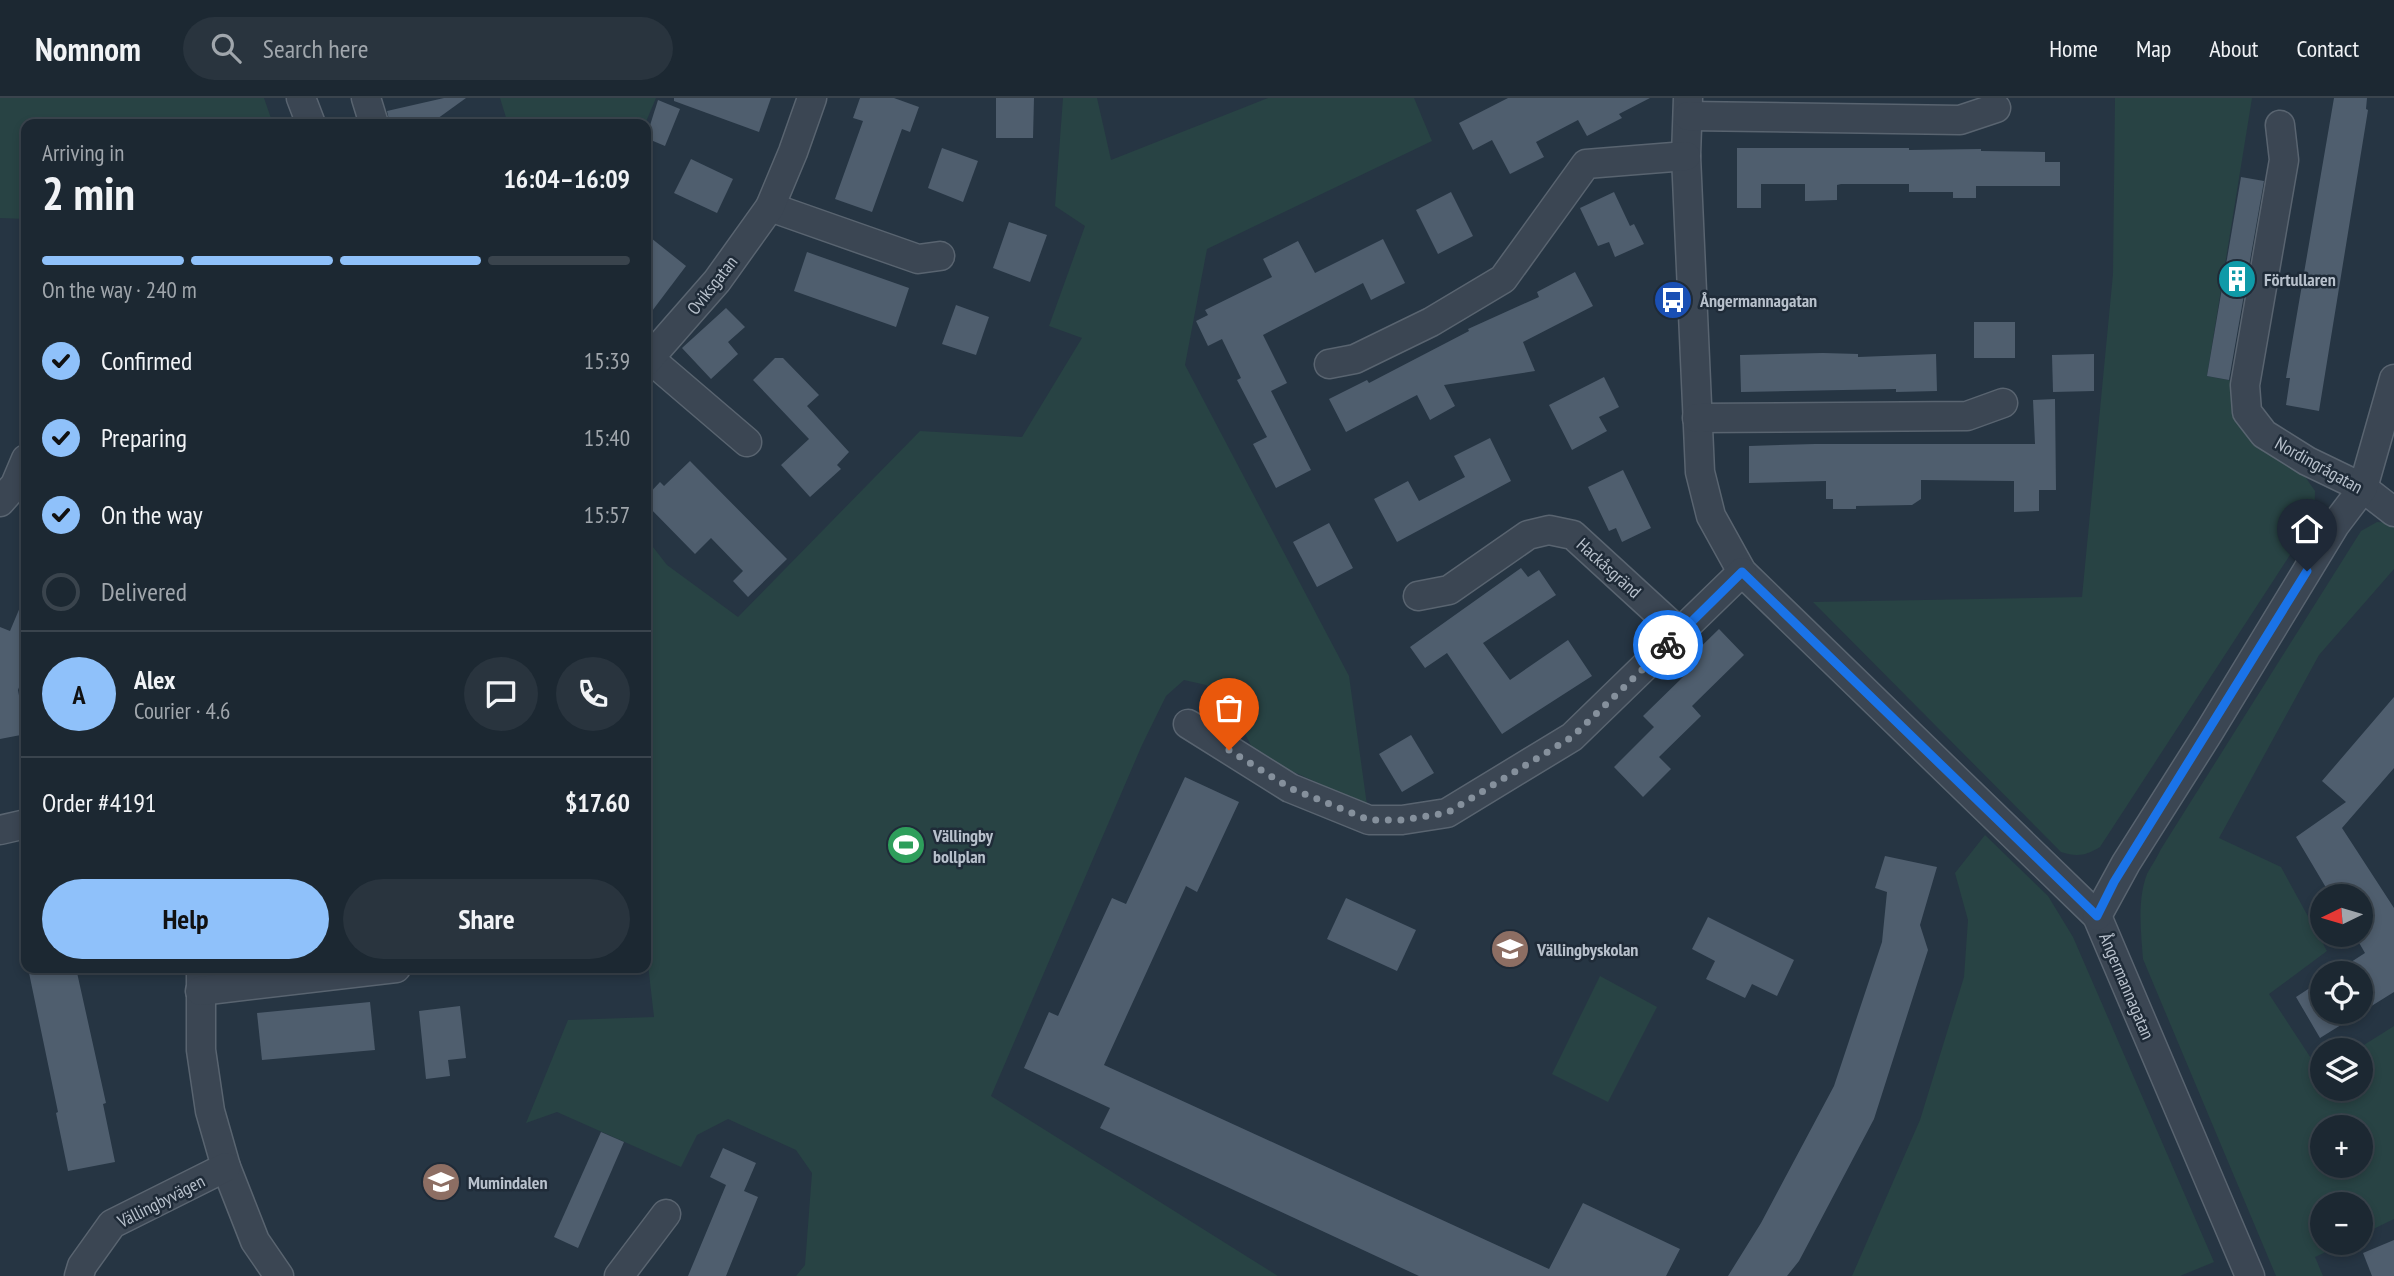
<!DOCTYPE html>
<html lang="en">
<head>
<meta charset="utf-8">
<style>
	:root { --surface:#1c2832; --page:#29343e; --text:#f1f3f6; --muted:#a0a6ac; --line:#3a444d; --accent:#8fc1fa }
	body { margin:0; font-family:"PT Sans Narrow",sans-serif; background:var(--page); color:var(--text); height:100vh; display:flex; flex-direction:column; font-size:26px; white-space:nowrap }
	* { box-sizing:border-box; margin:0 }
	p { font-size:23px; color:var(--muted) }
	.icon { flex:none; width:38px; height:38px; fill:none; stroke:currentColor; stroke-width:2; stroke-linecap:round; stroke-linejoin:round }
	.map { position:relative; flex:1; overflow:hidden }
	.drawer { position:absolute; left:21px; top:21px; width:630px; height:854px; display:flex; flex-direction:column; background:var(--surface); border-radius:14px; box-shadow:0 4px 10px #0003,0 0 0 2px var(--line) }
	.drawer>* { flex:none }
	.needle { width:46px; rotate:265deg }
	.controls { position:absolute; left:2310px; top:786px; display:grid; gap:14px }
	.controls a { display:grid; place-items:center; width:63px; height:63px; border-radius:50%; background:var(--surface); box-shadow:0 4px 10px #0003,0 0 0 2px var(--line); font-size:35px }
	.pin { position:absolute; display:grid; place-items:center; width:60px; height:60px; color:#fff; margin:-72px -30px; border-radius:50% 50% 50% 0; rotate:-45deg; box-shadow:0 0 7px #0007 }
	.pin .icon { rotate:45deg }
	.courier { position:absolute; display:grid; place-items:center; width:70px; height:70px; margin:-35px; border:5px solid #1a73e8; border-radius:50%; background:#fff; color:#222; box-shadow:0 2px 9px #0007 }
	.headline em { font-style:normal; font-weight:700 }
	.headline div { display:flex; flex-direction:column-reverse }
	.headline { display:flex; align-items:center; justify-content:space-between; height:119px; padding:0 21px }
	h1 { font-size:46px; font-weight:700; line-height:52px }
	.bar { display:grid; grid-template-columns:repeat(4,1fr); gap:10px 7px; align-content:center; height:84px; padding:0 21px }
	.bar i { height:9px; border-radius:5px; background:var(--line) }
	.bar .selected { background:var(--accent) }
	.bar p { grid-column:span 4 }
	.line { display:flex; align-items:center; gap:18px; padding:0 21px; border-top:2px solid var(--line) }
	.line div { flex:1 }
	.round { display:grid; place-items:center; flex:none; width:74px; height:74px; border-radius:37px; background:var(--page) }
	ol { padding:0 21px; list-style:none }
	li { display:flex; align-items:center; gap:21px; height:77px }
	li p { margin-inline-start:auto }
	li .icon { padding:7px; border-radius:50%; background:var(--accent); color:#111; stroke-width:4 }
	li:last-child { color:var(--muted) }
	li i { width:38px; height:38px; border:4px solid var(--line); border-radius:50% }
	.button { display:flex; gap:14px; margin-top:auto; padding:14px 21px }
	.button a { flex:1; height:80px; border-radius:42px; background:var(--accent); color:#111; font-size:28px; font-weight:700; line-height:80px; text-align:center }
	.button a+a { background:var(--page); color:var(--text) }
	header { display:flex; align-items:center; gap:42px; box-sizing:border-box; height:98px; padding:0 35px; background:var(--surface); border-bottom:2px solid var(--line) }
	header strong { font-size:33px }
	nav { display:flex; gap:38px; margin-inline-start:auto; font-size:24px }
	.search { width:490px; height:63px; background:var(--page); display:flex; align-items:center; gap:18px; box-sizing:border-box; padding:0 24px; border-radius:38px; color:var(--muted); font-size:26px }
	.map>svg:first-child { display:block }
</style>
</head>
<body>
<header>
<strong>Nomnom</strong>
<div class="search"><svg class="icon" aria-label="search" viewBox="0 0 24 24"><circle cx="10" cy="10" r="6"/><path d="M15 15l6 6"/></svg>Search here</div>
<nav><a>Home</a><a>Map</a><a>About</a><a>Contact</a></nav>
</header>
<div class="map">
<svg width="2394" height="1178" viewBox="0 0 2394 1178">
	<rect width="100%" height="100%" fill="#263543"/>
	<!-- green -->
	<g fill="#284344" fill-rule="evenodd">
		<polygon points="0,0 264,0 273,26 26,26 26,121 0,120"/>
		<polygon points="500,0 656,0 645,26 508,26"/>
		<polygon points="1063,0 1097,0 1111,62 1268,0 1414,0 1432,43 1207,151 1185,267 1349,578 1367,707 1256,657 1243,632 1235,610 1206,587 1184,582 1166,598 1142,647 991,998 1278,1178 796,1178 805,1167 812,1075 796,1052 728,1021 697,1037 681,1069 557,1014 526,1025 568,922 654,919 646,849 646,440 667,467 738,519 920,333 1022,339 1082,240 1049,228 1085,128 1055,108"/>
		<path d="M2115,0H2252L2207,278L2233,283L2236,316L2255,348L2304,377L2315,393L2314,420L2100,749C2085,758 2077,759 2061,754L1813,504L2082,499L2113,176Z"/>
		<path d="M2377,424L2394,425V471L2319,557L2219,740L2281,769L2327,853L2269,896L2320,974L2322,973V990H2361V952H2356L2394,928V1121L2361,1137V1106H2322V1144L2345,1145L2315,1159L2323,1178H2276L2143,861C2141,835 2137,802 2147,776C2151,768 2157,760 2161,751L2361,433ZM2322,1029H2361V1068H2322Z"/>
		<polygon points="1985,737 2048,798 2073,839 2214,1164 2180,1178 1852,1178 1920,1022 1964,879 1968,822 1955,775"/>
		<polygon points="1600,878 1657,909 1608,1004 1552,976"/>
	</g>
	<!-- building -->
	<g fill="#4f5e6e">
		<polygon points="444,0 466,0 430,26 390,26 387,13"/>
		<polygon points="674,0 771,0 759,34 674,3"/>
		<polygon points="860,0 894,0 919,9 910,34 902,31 872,114 835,101 863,23 853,20"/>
		<polygon points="996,0 1034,0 1033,40 996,40"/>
		<polygon points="1508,0 1650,0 1619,16 1622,20 1587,38 1578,22 1536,44 1544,59 1510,76 1492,42 1473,52 1459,25"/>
		<polygon points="2334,0 2367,0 2366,11 2368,12 2319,313 2286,307 2290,280 2286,280"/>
		<polygon points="658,2 680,11 665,48 646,40"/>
		<polygon points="942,50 978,63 963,104 928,90"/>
		<polygon points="1737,50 1909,50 1909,52 1981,51 1981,53 2045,54 2045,64 2060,64 2060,88 1976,88 1976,100 1953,100 1953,94 1909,94 1909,86 1841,86 1837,87 1837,102 1805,103 1805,86 1761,86 1761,110 1737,110"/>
		<polygon points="691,61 733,81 717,115 674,95"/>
		<polygon points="2241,79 2264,83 2229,282 2207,278"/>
		<polygon points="1451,94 1473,138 1438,156 1416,112"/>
		<polygon points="1614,94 1630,128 1634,126 1644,146 1615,159 1609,144 1598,148 1580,110"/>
		<polygon points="1009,124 1047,137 1030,184 993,170"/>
		<polygon points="646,136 686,168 646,221"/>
		<polygon points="1383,141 1405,185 1371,202 1363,185 1263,237 1287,285 1271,293 1311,372 1276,390 1253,346 1267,339 1237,282 1241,280 1222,241 1208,248 1196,223 1208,217 1205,212 1272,179 1263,161 1298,143 1315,175"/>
		<polygon points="807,154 909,190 896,229 794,193"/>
		<polygon points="1575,174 1593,208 1523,244 1535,273 1444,287 1455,308 1430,322 1417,297 1346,334 1329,301 1367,282 1369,285 1469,233 1468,231 1539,199 1537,194"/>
		<polygon points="956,207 989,219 976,257 942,246"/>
		<polygon points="726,210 745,229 728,244 738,256 711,281 682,250"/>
		<rect x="1974" y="224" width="41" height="36"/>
		<polygon points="1823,255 1858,256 1858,259 1936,256 1937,293 1896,294 1896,291 1741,294 1740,257"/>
		<polygon points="2094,256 2094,293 2053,294 2052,257"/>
		<polygon points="775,260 783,260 819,297 807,308 849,354 837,367 841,371 810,399 781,367 809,341 753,282"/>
		<polygon points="1604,279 1619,309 1599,319 1607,333 1572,352 1549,307"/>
		<polygon points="2055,301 2056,392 2039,392 2039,413 2014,414 2014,383 1921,382 1921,401 1912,407 1856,408 1856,411 1833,411 1833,401 1826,401 1826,383 1749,385 1749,348 1815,346 2035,346 2033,302"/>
		<polygon points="1490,340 1511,383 1397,444 1374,401 1408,383 1419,403 1465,379 1454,358"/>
		<polygon points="690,363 787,461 748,499 733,483 743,473 711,440 695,456 646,406 646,399 660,384 664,388"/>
		<polygon points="1623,372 1651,430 1622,444 1616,430 1609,433 1588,389"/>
		<polygon points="1329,425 1353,470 1317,489 1293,444"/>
		<polygon points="1521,470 1528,479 1539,472 1556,497 1483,545 1510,582 1568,542 1592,578 1502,636 1447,555 1425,570 1410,549"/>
		<polygon points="26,495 26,571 18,592 26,636 0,641 0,529 10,533"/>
		<polygon points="1719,531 1744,557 1692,608 1701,618 1659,659 1671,671 1643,699 1614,669 1654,629 1643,618 1685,577 1678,571"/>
		<polygon points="2394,599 2394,670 2342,730 2394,810 2394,894 2320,940 2296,899 2322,882 2322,914 2361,914 2361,875 2334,875 2365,855 2354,836 2361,836 2361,798 2331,798 2296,739 2346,704 2322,683"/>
		<polygon points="1411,637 1434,675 1402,694 1379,656"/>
		<polygon points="1185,679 1239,704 1197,794 1186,788 1104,967 1549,1171 1583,1105 1680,1151 1666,1178 1419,1178 1100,1030 1110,1010 1024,970 1049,914 1058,918 1112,800 1126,806"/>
		<polygon points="1885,758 1937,769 1920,827 1928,852 1874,1021 1799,1163 1787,1178 1728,1178 1761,1125 1834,988 1882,844 1887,794 1875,790"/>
		<polygon points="1346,800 1416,832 1397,873 1327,841"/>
		<polygon points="1708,819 1794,862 1777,898 1752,886 1745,900 1706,881 1715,863 1692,851"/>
		<polygon points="28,870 76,870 106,1005 103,1006 115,1064 68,1073 56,1015 58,1014"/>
		<polygon points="370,904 375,952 262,962 257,915"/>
		<polygon points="460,908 466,960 448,962 450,978 426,981 419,913"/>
		<polygon points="601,1034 624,1044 578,1150 554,1139"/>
		<polygon points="723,1050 756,1065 744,1093 758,1099 726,1178 688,1178 726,1087 710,1079"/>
		<polygon points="2394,1142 2394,1178 2372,1178 2363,1155"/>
	</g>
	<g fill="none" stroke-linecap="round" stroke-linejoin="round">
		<defs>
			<g id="minor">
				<polyline points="301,0 311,26"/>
				<polyline points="366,0 374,26"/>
				<polyline points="1688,0 1686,58 1700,374 1711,418 1742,474 2097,818 2250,1178"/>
				<polyline points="1688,18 1960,22 1996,10"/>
				<polyline points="2280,27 2284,62 2245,287 2247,314 2264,336 2307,363 2363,390 2394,414"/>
				<polyline points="770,109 918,161 940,158"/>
				<polyline points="650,261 747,344"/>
				<polyline points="646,264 717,183 770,109 793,54 812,0"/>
				<polyline points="1329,266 1355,261 1431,224 1503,181 1586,66 1686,58"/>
				<polyline points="1697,320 1967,318 2003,305"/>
				<polyline points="0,404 15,387 26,361"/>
				<polyline points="1418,498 1449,492 1528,437 1549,432 1573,437 1680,535"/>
				<polyline points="1188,626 1290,690 1369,722 1402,722 1447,715 1572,639 1742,474"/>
				<polyline points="0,732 26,726"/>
				<polyline points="2097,818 2126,765 2209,634 2335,427 2363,390 2394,281"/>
				<polyline points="201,870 201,952 210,1013 226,1069 255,1143 279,1178"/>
				<polyline points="200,893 396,870"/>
				<polyline points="79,1178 82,1168 112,1126 226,1069"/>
				<polyline points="619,1178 666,1116"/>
			</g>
		</defs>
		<!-- minor casing -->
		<use href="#minor" stroke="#596470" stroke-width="31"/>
		<!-- minor -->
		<use href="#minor" stroke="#3b4653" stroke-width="28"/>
	</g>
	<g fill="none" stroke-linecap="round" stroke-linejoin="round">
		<!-- done -->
		<polyline stroke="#85909c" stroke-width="7" stroke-dasharray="0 12.6" points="1229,652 1290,690 1369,722 1402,722 1447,715 1572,639 1668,547"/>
		<!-- route -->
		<polyline stroke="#1a73e8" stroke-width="9" points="1668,547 1742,474 2097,818 2114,784 2307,473"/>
	</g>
	<!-- icons -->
	<defs>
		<symbol id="building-disc" viewBox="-11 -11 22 22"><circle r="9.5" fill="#0f9aa8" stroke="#1f2b38"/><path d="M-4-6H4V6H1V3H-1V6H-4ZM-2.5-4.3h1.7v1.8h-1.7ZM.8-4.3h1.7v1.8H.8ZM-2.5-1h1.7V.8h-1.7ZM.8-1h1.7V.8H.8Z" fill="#fff"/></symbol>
		<symbol id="bus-disc" viewBox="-11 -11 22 22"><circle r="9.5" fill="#1a4fb4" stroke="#1f2b38"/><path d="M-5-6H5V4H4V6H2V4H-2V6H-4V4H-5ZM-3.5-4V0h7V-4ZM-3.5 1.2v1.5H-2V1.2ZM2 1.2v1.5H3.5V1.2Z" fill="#fff"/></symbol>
		<symbol id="stadium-disc" viewBox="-11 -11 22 22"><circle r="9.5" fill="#2e9e5b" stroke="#1f2b38"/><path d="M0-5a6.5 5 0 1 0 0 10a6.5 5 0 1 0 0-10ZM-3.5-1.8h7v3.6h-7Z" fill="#fff"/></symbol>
		<symbol id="school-disc" viewBox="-11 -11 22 22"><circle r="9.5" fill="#8d6e63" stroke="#1f2b38"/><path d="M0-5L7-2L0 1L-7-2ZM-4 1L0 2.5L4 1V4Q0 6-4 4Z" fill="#fff"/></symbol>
	</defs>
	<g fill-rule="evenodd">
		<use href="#building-disc" x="2215" y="159" width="44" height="44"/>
		<use href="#bus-disc" x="1651" y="180" width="44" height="44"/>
		<use href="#stadium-disc" x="884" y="725" width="44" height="44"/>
		<use href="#school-disc" x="1488" y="829" width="44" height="44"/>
		<use href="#school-disc" x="419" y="1062" width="44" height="44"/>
	</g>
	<g text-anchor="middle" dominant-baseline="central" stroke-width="5" stroke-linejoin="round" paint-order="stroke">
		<!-- poi labels -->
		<g font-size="18" font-weight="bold" fill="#b8c1cc" stroke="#1f2b38" text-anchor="start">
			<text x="2264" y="181">Förtullaren</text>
			<text x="1700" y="202">Ångermannagatan</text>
			<text x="933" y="737">Vällingby<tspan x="933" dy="21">bollplan</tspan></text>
			<text x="1537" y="851">Vällingbyskolan</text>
			<text x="468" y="1084">Mumindalen</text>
		</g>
		<!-- street labels -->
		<g font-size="18" fill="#b8c1cc" stroke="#1f2b38">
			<text transform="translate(712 187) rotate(-52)">Oviksgatan</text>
			<text transform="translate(2319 367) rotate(29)">Nordingrågatan</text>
			<text transform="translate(1609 470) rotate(42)">Hackåsgränd</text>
			<text transform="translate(2127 888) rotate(67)">Ångermannagatan</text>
			<text transform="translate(161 1103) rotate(-27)">Vällingbyvägen</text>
		</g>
	</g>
</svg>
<div class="controls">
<a><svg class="needle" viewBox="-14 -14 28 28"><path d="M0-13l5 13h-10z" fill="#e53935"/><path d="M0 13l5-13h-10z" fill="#a0a6ac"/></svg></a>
<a><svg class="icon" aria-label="locate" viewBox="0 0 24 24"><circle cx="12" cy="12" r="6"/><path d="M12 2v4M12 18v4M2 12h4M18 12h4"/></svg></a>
<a><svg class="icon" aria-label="layers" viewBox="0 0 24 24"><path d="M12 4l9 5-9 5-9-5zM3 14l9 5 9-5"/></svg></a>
<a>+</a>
<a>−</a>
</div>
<div class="pin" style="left:1229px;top:652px;background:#ea580c"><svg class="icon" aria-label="bag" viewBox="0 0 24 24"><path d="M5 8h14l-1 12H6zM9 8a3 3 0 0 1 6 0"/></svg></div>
<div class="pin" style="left:2307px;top:473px;background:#1f2937"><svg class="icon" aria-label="home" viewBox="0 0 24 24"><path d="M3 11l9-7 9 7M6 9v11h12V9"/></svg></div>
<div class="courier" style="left:1668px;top:547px"><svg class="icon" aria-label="bike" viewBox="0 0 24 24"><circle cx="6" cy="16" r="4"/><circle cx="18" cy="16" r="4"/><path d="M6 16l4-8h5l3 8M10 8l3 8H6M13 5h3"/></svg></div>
<section class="drawer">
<div class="headline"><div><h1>2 min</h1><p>Arriving in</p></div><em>16:04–16:09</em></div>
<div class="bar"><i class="selected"></i><i class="selected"></i><i class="selected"></i><i></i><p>On the way · 240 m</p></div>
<ol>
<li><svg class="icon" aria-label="check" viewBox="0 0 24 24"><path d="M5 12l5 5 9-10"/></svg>Confirmed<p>15:39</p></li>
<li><svg class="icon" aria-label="check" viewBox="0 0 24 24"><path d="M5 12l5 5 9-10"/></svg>Preparing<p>15:40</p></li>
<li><svg class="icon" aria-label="check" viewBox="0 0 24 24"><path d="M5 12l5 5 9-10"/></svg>On the way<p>15:57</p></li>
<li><i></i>Delivered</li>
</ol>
<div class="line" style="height:126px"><b class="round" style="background:var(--accent);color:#111">A</b><div><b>Alex</b><p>Courier · 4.6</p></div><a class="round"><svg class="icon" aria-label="chat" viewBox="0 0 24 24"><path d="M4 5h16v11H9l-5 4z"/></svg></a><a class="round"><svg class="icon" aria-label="phone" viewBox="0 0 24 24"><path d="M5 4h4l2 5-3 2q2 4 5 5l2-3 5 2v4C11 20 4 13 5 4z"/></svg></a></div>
<div class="line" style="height:91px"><div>Order #4191</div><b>$17.60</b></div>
<div class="button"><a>Help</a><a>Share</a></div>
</section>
</div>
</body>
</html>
